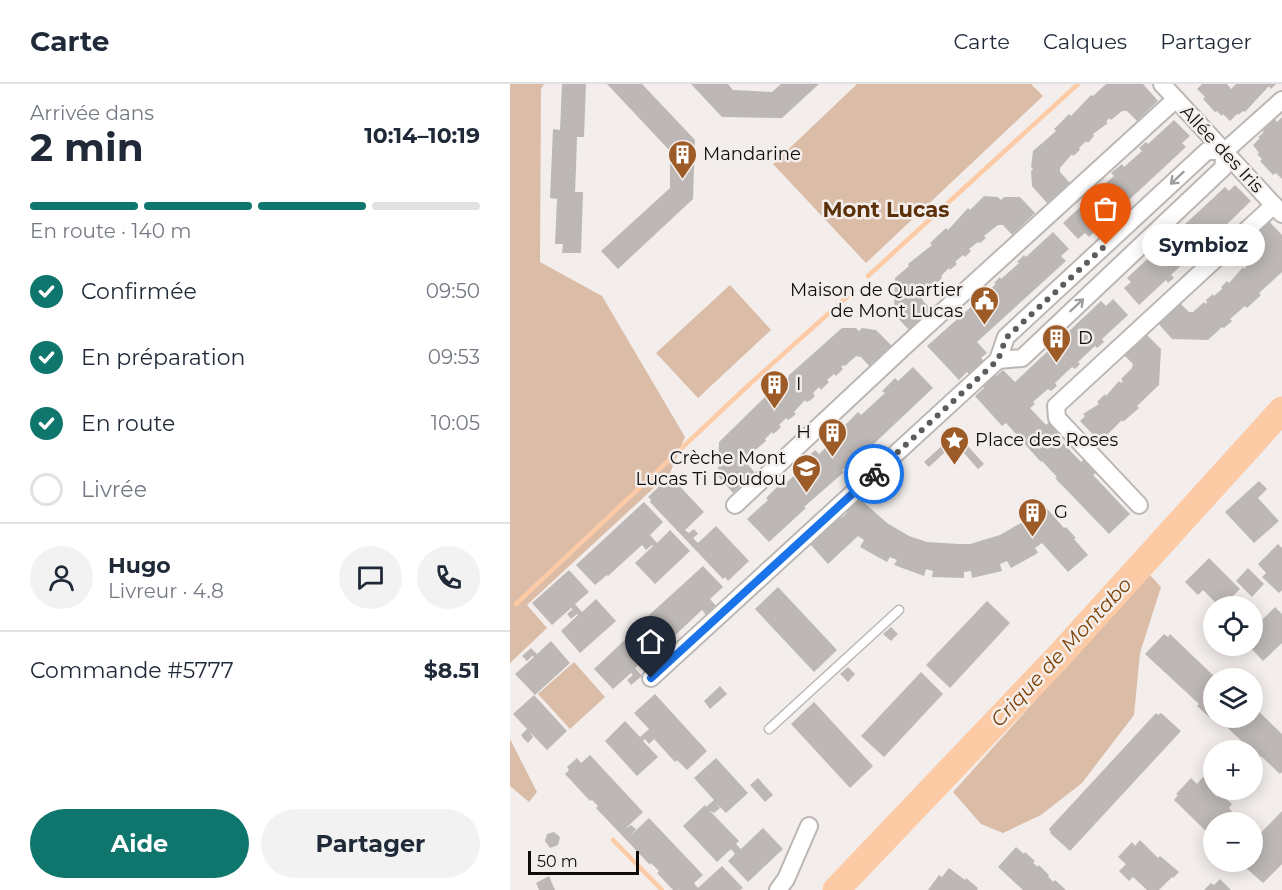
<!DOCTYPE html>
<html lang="fr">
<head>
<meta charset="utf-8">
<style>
	:root { --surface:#fff; --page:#f2f2f3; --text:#1f2937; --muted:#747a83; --line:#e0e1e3; --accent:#0f766e }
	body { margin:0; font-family:Montserrat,sans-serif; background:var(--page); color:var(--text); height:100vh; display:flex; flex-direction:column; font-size:22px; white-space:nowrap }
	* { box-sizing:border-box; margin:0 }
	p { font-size:20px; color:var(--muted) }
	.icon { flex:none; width:33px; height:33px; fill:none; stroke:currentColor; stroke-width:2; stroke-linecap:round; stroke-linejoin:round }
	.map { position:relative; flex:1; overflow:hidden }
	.panel { display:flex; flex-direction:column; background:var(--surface); width:510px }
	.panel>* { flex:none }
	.controls { position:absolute; left:693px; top:512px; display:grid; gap:12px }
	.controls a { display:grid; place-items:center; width:60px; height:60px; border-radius:50%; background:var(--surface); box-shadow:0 3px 15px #0003; font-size:30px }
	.scale { position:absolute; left:18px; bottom:15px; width:111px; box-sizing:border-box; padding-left:6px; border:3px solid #0e0d0c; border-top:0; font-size:16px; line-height:21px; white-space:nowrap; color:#0e0d0c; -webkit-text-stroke:4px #f3eeeb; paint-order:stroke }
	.pin { position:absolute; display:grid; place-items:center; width:51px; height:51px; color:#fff; margin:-62px -26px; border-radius:50% 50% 50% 0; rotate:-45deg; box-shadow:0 0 6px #0007 }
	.pin .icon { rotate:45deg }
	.courier { position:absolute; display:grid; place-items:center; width:60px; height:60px; margin:-30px; border:4px solid #1a73e8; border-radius:50%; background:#fff; color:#222; box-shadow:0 2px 8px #0007 }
	.bubble { position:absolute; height:42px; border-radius:21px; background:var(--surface); box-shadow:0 3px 15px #0003; font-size:20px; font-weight:700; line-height:42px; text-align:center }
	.head em { font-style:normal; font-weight:700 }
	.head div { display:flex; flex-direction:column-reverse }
	.head { display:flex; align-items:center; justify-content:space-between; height:102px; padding:0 30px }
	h1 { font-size:39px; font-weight:700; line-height:45px }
	.bar { display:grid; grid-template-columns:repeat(4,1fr); gap:9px 6px; align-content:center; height:72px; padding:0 30px }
	.bar i { height:8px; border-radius:4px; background:var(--line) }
	.bar .on { background:var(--accent) }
	.bar p { grid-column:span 4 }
	.line { display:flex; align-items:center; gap:15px; padding:0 30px; border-top:2px solid var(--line) }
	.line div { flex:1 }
	.round { display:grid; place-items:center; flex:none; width:63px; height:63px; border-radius:32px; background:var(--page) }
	ol { padding:0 30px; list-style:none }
	li { display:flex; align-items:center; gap:18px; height:66px }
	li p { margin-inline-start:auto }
	li .icon { padding:6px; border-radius:50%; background:var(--accent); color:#fff; stroke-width:4 }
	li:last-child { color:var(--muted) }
	li i { width:33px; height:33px; border:3px solid var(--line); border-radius:50% }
	.cta { display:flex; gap:12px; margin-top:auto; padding:12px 30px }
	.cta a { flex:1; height:69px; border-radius:36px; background:var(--accent); color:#fff; font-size:24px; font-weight:700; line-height:69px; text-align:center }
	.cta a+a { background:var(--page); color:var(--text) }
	header { display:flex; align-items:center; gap:36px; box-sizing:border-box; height:84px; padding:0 30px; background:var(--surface); border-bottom:2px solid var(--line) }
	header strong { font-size:28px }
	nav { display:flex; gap:33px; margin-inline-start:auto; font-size:21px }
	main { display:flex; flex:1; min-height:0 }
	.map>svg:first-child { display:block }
</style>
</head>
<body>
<header>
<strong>Carte</strong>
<nav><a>Carte</a><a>Calques</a><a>Partager</a></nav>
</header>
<main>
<section class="panel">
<div class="head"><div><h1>2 min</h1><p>Arrivée dans</p></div><em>10:14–10:19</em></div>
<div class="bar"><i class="on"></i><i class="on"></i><i class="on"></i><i></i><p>En route · 140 m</p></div>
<ol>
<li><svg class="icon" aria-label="check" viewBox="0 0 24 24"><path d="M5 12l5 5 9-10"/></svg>Confirmée<p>09:50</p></li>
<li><svg class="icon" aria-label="check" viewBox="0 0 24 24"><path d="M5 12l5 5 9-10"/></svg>En préparation<p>09:53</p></li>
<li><svg class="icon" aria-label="check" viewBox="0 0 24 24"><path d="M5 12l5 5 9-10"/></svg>En route<p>10:05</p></li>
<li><i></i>Livrée</li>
</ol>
<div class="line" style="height:108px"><a class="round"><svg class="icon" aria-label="person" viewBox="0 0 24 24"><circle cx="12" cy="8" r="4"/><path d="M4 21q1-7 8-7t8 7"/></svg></a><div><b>Hugo</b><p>Livreur · 4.8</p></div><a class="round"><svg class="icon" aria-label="chat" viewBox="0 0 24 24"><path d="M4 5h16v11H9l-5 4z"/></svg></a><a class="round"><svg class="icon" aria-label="phone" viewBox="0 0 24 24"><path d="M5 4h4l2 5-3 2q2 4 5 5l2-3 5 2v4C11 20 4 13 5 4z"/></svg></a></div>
<div class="line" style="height:78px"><div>Commande #5777</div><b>$8.51</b></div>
<div class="cta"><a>Aide</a><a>Partager</a></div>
</section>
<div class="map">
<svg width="772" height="806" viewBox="0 0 772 806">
	<rect width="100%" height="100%" fill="#f3eeeb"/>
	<!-- green -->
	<g fill="#dbbca7">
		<polygon points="0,0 34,0 31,5 30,178 92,212 175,353 160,389 17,521 37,544 0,579"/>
		<polygon points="347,0 521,0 533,12 356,179 263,80"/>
		<polygon points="220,201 261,246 188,314 146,269"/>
		<polygon points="639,490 651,503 630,569 624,631 572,699 531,731 493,749 471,740 443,708"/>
		<polygon points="64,578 95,613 60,645 28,610"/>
		<polygon points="0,655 27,708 19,718 0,702"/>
	</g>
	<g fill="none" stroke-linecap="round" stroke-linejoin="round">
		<!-- stream -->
		<g stroke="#fdcaa6" stroke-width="4.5">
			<polyline points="358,192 568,0"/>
			<polyline points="6,520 243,297 337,213"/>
			<polyline points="103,756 152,806"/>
		</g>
		<!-- river -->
		<polyline stroke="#fdcaa6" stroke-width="27" points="326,806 549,572 772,326"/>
	</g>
	<!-- building -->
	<g fill="#bdb8b5">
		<polygon points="52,0 76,0 74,53 67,53 66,85 65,108 73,108 71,169 52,169 53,160 45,160 47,115 40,114 43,45 50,46"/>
		<polygon points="97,0 132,0 185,56 183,115 108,185 91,167 160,104 160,67"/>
		<polygon points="181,0 218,0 223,6 262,8 271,0 309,0 272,34 212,33"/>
		<polygon points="596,0 633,0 648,17 627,37 617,27 612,27 601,36 599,34 596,38 598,39 583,50 584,52 578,59 576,57 569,64 570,65 568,68 563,72 562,70 550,84 550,88 560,99 537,119 522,102 521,87 523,85 521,83 523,67 546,47 544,45 559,30 561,32 581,11 583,12"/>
		<polygon points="692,0 717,0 721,5 726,0 766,0 761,5 759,2 735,28 733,27 728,31 727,30 720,37 713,30 712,32 707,27 705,28 693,15 695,13 687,5"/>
		<polygon points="772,33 772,95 766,89 763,91 750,77 752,75 747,70 749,69 743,61 750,54 748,53 754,48 752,47 765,35 767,38"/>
		<polygon points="664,36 680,52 672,59 676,63 579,153 575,149 568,155 553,139 579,115 577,112 584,106 586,108 604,92 601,89 612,80 614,83 632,67 629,64 636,58 638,60"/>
		<polygon points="725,101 741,117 714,143 716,145 709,152 706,149 690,165 692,167 682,177 679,174 661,191 664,194 658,199 656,196 629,221 614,204 621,198 617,194 715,103 719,107"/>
		<polygon points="474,112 488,113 491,116 494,113 510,113 525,129 502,151 493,141 488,141 474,152 476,154 470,159 468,158 459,165 461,167 455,173 453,171 445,178 447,180 440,186 439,184 431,192 432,194 426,200 424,198 411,212 413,217 421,225 399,246 384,230 385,194 399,182 398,180 422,161 420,159 436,144 438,146 458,124 460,126"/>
		<polygon points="758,136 772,151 772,188 749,209 751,211 737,224 735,222 720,235 722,237 714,244 712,243 698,256 662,255 647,238 669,218 679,228 683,228 694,218 696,220 697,218 696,216 703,210 704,212 712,205 711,203 717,197 719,199 733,183 734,185 736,183 735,181 745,171 746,167 736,156"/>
		<polygon points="543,148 559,165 551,172 556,177 467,258 477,269 471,274 476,280 462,293 457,288 449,296 417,262 462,222 460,220 466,214 468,216 486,200 484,199 490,193 491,195 509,179 507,178 514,171 516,173"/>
		<polygon points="603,215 618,231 592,255 594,258 587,264 585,262 568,278 570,280 565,285 562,283 545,299 547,302 541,307 538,305 523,318 525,320 520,324 536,341 539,338 550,351 548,354 571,378 574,376 586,389 583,391 620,430 599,450 545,394 547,393 532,377 531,378 496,339 492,342 465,312 474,304 470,299 483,288 486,292 493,286 505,298 591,217 596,222"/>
		<polygon points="332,244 346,244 349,247 352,244 366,246 382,262 360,283 351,273 346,272 335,282 334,281 331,283 333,285 326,292 324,290 317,296 319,298 311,306 309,303 303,309 305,312 301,316 297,318 295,316 284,328 286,330 281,334 278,336 276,334 269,341 271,343 267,347 263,350 262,348 255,355 256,357 236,374 236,378 245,389 223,409 208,392 209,358 259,309 279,293 278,292"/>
		<polygon points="634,248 651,265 649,301 627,322 629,324 613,338 612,336 590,358 570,337 575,332 573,330 589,320 587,318 595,310 596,312 609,297 611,299 613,297 611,295 622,284 623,280 613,270"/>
		<polygon points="403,283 423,304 352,371 351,369 332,386 334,388 294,423 296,424 259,458 237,435 258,416 256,414 269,401 271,404 294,382 292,379 305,366 309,370 337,343 335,341 348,328 351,331 375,309 372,307 385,294 388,297"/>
		<polygon points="446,349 474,380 468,385 445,359 419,383 414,378"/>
		<polygon points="160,392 194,428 175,446 179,449 184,445 188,450 183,454 188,459 206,442 239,477 218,497 215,493 213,495 140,418 141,416 138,413"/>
		<polygon points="749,397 757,405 748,414 769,437 744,459 715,428"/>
		<polygon points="367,399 374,406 364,416 357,408"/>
		<polygon points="350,415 377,439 399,452 417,458 449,460 460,460 490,451 516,436 533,420 554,444 556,443 566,454 564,455 578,471 558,488 532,459 525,464 528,469 501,484 497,477 490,480 492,487 462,494 461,487 454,488 454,494 422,493 423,487 416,485 414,492 384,481 387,476 380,473 377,478 350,463 354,456 348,452 318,480 300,460 330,433 331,434 337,429 335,428"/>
		<polygon points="134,418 153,438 140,451 147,459 160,446 180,467 145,500 125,479 143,462 142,461 136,466 132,461 98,492 97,491 85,501 66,481"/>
		<polygon points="768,460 772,464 772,506 769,509 752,493 756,489 748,480"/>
		<polygon points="699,474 730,505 713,522 709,522 693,506 688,511 675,498"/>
		<polygon points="193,482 213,503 200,515 207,523 196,531 192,526 159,557 157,555 145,566 125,544"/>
		<polygon points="738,484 754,500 742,513 726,497"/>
		<polygon points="59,486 79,508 65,520 72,528 86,515 106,537 70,569 51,547 68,531 67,530 61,535 57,530 63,525 61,524 42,541 22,519"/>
		<polygon points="268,503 327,566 304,588 245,525"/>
		<polygon points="477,517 500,539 440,604 416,581"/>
		<polygon points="765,523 772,530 772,559 753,577 738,561 742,561 742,538 746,542"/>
		<polygon points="381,543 388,550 381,557 373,550"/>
		<polygon points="654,550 658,553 660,550 706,594 708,591 711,594 704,594 704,630 699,633 687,622 689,620 635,570"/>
		<polygon points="119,552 138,572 125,584 132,592 121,601 117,596 123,591 121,589 103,605 84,585"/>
		<polygon points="41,557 60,579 25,611 5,590 24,573 22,572 17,577 12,572 21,564 27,570"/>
		<polygon points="338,583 345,590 338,598 330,590"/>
		<polygon points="411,588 433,610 374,673 351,652"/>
		<polygon points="210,602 217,610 200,625 194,617"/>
		<polygon points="145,610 197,667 177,686 167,676 165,678 144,655 139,660 135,655 133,657 148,673 127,692 95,657 115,637 130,653 139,645 124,629"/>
		<polygon points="24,611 57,647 37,666 20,648 23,653 18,659 13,654 11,651 17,645 3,630"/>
		<polygon points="304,618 363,682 340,704 281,640"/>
		<polygon points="742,621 772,650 772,688 770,690 751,672 746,677 742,673 742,666 735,666 738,663 706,633 742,633"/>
		<polygon points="646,629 648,631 651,629 671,647 560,767 540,749 541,748 539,745"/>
		<polygon points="80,671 133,728 115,745 121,741 126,745 121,751 139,734 193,791 184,799 188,804 212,782 233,804 230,806 163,806 147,789 149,787 141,779 140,781 86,724 88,722 82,716 80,717 55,690 59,686 57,683 67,674 71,679"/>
		<polygon points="206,674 238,709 216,729 206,719 210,724 204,729 199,726 229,757 226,760 231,765 253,744 273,765 238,798 218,777 225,770 221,765 207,778 173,742 195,721 196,723 204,716 184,694"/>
		<polygon points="693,693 705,705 702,708 707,713 710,709 722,720 719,724 722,727 712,738 704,738 704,747 700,751 664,716 668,711 666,710 681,694 687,700"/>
		<polygon points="248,694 263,711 255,718 240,701"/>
		<polygon points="772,727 772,780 753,799 728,777 742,777 742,758"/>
		<polygon points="44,748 50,753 48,761 40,764 35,757 37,750"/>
		<polygon points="630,756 648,774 650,772 669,788 663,794 662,793 649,806 637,806 623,793 619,797 609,787 616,780 608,773 622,758 625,762"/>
		<polygon points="506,763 514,770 515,768 525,777 523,779 528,783 529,781 539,791 538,792 543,798 545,796 556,806 513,806 488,783"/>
		<polygon points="439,784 455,796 456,794 468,804 467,806 418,806 429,791 432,793"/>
		<polygon points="39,792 45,806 29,806 26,799"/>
		<polygon points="710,795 721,806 694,806 701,799 704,801"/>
	</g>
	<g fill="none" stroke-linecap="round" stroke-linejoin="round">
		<defs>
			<polyline id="service" points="259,645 389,526"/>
			<g id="minor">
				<polyline points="652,0 772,130"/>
				<polyline points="488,276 512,274 713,84 715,67"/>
				<polyline points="225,421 396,261 666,15"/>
				<polyline points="629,421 547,334 546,322 764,121"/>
				<polyline points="141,594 488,276 496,253 697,67 715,67 772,16"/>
				<polyline points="268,806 276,795 299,742"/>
			</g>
		</defs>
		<!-- service casing -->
		<use href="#service" stroke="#bcb7b4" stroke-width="11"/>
		<!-- minor casing -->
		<use href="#minor" stroke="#bcb7b4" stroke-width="20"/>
		<!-- service -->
		<use href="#service" stroke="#fff" stroke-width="8"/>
		<!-- minor -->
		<use href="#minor" stroke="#fff" stroke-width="16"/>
	</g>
	<!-- one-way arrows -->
	<defs><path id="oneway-shaft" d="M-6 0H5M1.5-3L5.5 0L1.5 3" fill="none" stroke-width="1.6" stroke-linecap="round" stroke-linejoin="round" transform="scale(1.5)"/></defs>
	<g stroke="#9f9e9e">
		<use href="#oneway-shaft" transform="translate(667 94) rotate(137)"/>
		<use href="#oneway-shaft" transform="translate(567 221) rotate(-43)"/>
	</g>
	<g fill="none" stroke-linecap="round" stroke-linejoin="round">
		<!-- done -->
		<polyline stroke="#5e5c5a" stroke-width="6" stroke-dasharray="0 10.8" points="364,390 488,276 496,254 596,161"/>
		<!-- route -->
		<polyline stroke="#1a73e8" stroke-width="8" points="141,594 364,390"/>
	</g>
	<!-- icons -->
	<defs>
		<symbol id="building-pin" viewBox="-11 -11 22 30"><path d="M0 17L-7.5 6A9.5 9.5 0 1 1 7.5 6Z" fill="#9c5b27" stroke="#f3eeeb"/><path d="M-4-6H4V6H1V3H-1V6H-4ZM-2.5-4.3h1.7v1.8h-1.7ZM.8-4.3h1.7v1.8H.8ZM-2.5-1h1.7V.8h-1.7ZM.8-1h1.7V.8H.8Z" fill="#fff"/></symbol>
		<symbol id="civic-pin" viewBox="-11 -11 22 30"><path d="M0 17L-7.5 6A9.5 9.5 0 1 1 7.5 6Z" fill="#9c5b27" stroke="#f3eeeb"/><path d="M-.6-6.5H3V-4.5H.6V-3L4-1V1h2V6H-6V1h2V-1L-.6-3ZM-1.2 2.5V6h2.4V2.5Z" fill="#fff"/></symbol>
		<symbol id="sight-pin" viewBox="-11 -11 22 30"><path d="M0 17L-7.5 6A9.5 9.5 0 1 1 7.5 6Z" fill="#9c5b27" stroke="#f3eeeb"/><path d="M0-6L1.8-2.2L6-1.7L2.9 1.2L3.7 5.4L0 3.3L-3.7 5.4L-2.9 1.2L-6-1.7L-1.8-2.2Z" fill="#fff"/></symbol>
		<symbol id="school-pin" viewBox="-11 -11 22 30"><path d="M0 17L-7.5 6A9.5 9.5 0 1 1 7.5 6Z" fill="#9c5b27" stroke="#f3eeeb"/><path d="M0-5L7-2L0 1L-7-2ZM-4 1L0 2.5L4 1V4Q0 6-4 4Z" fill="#fff"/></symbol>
	</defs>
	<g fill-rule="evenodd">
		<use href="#building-pin" x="156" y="54" width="33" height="45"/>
		<use href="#civic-pin" x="458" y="200" width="33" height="45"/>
		<use href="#building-pin" x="530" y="238" width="33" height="45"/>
		<use href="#building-pin" x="248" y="284" width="33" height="45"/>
		<use href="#building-pin" x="306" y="332" width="33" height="45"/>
		<use href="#sight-pin" x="428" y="340" width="33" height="45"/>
		<use href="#school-pin" x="280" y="368" width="33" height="45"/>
		<use href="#building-pin" x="506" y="412" width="33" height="45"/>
	</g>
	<g text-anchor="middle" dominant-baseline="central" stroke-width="5" stroke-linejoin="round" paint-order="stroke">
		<!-- street labels -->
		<g font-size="18" fill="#0e0d0c" stroke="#f3eeeb">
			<text transform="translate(712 65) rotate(47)">Allée des Iris</text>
		</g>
		<!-- poi labels -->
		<g font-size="18" fill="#0e0d0c" stroke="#f3eeeb" text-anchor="start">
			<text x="193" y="70">Mandarine</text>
			<text x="453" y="206" text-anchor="end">Maison de Quartier<tspan x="453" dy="21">de Mont Lucas</tspan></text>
			<text x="568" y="254">D</text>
			<text x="286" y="300">I</text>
			<text x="301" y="348" text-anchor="end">H</text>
			<text x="465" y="356">Place des Roses</text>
			<text x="276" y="374" text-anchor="end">Crèche Mont<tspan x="276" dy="21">Lucas Ti Doudou</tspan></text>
			<text x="544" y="428">G</text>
		</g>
		<!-- water labels -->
		<g font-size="20" font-style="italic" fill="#7f4207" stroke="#f3eeeb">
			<text transform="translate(551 568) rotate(-47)">Crique de Montabo</text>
		</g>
		<!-- quarter labels -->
		<g font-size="21" font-weight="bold" fill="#5c3009" stroke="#f3eeeb">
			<text x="376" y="125">Mont Lucas</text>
		</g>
	</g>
</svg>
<div class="controls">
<a><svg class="icon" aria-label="locate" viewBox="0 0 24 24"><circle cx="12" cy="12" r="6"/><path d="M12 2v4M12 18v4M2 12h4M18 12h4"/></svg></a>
<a><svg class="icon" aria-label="layers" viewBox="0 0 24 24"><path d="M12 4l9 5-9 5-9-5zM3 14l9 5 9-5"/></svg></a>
<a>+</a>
<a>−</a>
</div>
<div class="scale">50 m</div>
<div class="pin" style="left:596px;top:161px;background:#ea580c"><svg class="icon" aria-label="bag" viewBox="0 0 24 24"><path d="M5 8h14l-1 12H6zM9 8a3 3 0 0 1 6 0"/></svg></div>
<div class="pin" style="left:141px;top:594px;background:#1f2937"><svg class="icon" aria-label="home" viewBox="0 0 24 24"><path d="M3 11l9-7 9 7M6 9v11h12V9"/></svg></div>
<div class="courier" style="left:364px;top:390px"><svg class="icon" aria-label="bike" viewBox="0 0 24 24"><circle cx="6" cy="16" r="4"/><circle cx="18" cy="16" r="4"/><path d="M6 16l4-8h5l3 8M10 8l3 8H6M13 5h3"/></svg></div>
<div class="bubble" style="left:632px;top:140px;width:123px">Symbioz</div>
</div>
</main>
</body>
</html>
